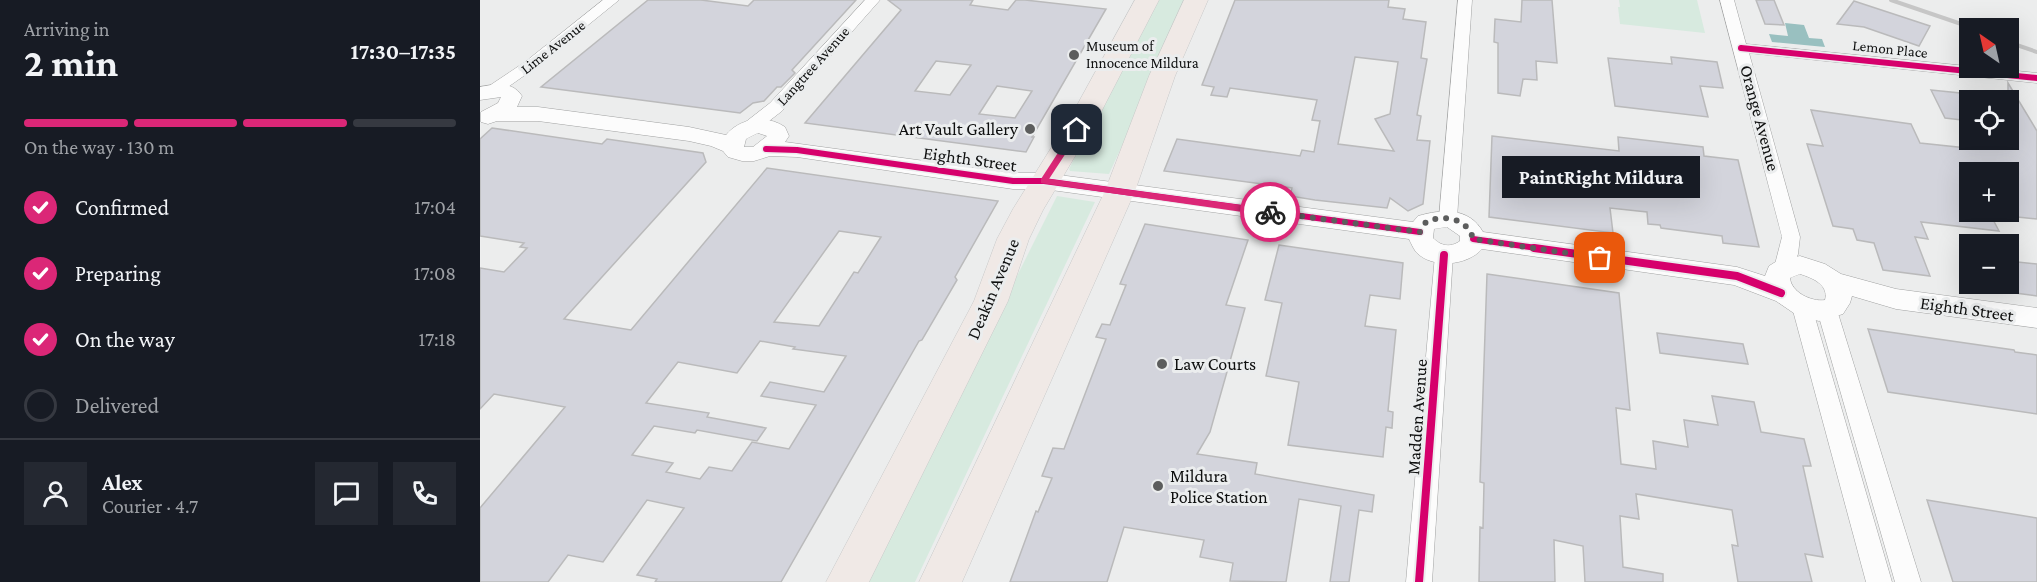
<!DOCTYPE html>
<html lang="en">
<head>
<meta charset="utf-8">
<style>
	:root { --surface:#171b24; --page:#242831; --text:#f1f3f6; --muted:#9ea1a6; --line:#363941; --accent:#db2777 }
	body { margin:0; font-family:"Crimson Pro",serif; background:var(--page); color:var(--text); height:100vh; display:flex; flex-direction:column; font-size:22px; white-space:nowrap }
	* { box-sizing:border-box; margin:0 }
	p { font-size:20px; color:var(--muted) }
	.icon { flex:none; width:33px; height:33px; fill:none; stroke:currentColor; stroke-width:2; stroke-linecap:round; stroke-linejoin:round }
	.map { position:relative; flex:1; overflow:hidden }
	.sheet { display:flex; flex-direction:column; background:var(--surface); width:480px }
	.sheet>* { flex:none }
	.needle { width:39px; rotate:326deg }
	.buttons { position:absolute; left:1479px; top:18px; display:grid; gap:12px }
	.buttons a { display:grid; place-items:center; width:60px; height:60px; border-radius:0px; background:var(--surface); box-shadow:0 6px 24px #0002; font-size:30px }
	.pin { position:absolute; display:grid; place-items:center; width:51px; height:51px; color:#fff; margin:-26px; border-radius:12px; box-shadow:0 3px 9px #0006 }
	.courier { position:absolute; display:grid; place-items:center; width:60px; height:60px; margin:-30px; border:4px solid #db2777; border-radius:50%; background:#fff; color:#222; box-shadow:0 2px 8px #0007 }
	.bubble { position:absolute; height:42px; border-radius:0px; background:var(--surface); box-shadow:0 6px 24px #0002; font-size:20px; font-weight:700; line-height:42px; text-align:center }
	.summary em { font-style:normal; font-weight:700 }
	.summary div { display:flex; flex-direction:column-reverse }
	.summary { display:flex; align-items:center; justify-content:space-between; height:102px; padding:0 24px }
	h1 { font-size:39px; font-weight:700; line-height:45px }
	.bar { display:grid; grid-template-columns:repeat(4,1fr); gap:9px 6px; align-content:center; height:72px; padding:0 24px }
	.bar i { height:8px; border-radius:4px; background:var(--line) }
	.bar .current { background:var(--accent) }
	.bar p { grid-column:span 4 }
	.line { display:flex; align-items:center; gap:15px; padding:0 24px; border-top:2px solid var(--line) }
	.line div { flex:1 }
	.round { display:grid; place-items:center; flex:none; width:63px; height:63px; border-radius:0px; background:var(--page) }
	ol { padding:0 24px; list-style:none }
	li { display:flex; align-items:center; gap:18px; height:66px }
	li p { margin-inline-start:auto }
	li .icon { padding:6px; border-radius:50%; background:var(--accent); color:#fff; stroke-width:4 }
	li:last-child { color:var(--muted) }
	li i { width:33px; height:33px; border:3px solid var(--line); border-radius:50% }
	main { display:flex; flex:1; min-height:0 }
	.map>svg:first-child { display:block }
</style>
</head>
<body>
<main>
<section class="sheet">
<div class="summary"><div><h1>2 min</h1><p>Arriving in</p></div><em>17:30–17:35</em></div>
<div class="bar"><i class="current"></i><i class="current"></i><i class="current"></i><i></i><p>On the way · 130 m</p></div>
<ol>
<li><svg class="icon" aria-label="check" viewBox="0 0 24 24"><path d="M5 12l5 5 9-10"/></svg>Confirmed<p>17:04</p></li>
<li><svg class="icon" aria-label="check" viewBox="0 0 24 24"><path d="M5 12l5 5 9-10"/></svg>Preparing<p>17:08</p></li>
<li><svg class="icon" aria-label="check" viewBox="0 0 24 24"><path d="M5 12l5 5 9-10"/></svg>On the way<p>17:18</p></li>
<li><i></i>Delivered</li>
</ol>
<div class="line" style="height:108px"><a class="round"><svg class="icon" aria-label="person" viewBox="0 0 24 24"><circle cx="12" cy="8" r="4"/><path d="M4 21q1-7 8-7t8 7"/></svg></a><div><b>Alex</b><p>Courier · 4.7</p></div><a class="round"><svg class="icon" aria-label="chat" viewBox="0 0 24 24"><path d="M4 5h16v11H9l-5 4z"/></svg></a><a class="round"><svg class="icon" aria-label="phone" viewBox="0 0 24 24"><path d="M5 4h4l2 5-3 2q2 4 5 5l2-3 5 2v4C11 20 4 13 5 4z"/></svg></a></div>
</section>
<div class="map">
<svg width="1557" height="582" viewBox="0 0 1557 582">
	<rect width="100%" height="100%" fill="#eceded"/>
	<!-- green -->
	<g fill="#d7eadf">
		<polygon points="674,0 709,0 629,174 590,171 589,169"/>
		<polygon points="1139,0 1217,0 1225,33 1140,24 1138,7 1140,7"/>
		<polygon points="577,196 615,202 435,582 384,582"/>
	</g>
	<!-- water -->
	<polygon fill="#99c0c0" points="1305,23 1324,25 1329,38 1342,39 1345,47 1292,42 1289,34 1308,36"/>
	<!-- building -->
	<g fill="#d3d4dc" stroke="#bababb" stroke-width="1.5" fill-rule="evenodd">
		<polygon points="168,0 221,0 268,6 274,0 376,0 312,70 315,73 301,87 297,87 284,101 273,103 260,113 61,87"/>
		<path d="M408,0H493L490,5L528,10L536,0H545L626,9L552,137H554L546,152L325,123L421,10ZM456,61L491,65L470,95L435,91ZM517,86L552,91L535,118L499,114Z"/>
		<path d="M755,0H909L908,7L925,9L923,19L946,22L941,58L947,59L937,115L941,116L937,140L950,141L943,204L928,211L910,198L907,208L835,200L810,196L812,188L684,171L697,139L820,156L822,150L834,152L840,121L832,120L837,100L750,88L747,97L731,95L734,87L722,85ZM875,57L918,62L910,114L895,119L914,151L858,144Z"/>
		<polygon points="1042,0 1072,0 1077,63 1056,61 1057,80 1043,79 1040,96 1018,93 1018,43 1014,42 1015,19 1041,22"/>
		<polygon points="1276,0 1294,0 1304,25 1285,24"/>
		<polygon points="1374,1 1450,26 1439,46 1384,27 1357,24"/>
		<polygon points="1191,57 1237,62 1243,88 1220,86 1228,117 1135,106 1128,58 1192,64"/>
		<polygon points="1528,83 1557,131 1557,219 1528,216 1528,172 1486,172 1490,184 1490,212 1509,212 1519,231 1441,222 1448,239 1435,237 1450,276 1403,270 1394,243 1377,240 1373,229 1353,226 1327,144 1343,146 1331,110 1431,124 1440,143 1497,149 1491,140 1528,140"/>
		<polygon points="1451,90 1490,94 1490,121 1465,118"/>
		<path d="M12,128L122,144L127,139L223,153L226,162L84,319L151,330L287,168L518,201L475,277L477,280L442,340L439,341L301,582H175L177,579L157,575L204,508L167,500L123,562L88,555L68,582H0V508L85,407L14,394L0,409V268L24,272L47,248L40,247L44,243L0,236V139ZM359,231L401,237L378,273L374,272L339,326L294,322ZM280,341L315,347L313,349L366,356L344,392L290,382L281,396L336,405L309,449L272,442L252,471L229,467L220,479L186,472L193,463L152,455L174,426L215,433L217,430L277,441L286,428L227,417L229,413L166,403L198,362L257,373Z"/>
		<polygon points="1012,136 1139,151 1138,137 1223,147 1224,156 1258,160 1279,247 1243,243 1242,236 1181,228 1180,225 1168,224 1167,212 1130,208 1133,233 1009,217"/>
		<polygon points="665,224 768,240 746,305 765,308 730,432 717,454 777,463 775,474 894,495 892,512 879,510 869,582 850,582 861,506 819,499 806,582 750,581 753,563 720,557 724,540 644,527 627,582 530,582 556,511 558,512 572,478 562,476 573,448 584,449 626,339 616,337 622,324 630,325 646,285 640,284"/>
		<polygon points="799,245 923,263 920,299 890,295 885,326 916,330 908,411 913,412 912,428 906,427 903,457 808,445 819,382 786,376 802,303 785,300"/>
		<polygon points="1528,261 1557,264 1557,296 1528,292"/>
		<polygon points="1007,274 1139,293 1150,410 1136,408 1141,464 1176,469 1173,441 1208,447 1204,420 1238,425 1232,396 1274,402 1281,432 1324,439 1331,466 1323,466 1343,557 1325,554 1332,582 1258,582 1252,545 1258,546 1252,510 1156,494 1159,519 1140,516 1143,567 1183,574 1183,582 1105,582 1103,546 1074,540 1075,582 999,582 1000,527 1003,528 1004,483 1000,482"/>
		<polygon points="1388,329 1534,350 1535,352 1557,355 1557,414 1408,392"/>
		<polygon points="1177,333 1263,344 1268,364 1180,353"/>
		<polygon points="1447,500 1557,518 1557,582 1473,582"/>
	</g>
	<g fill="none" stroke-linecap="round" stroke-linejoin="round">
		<defs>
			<g id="minor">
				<polygon points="123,0 139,0 55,68 18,94 6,94 4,91 6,88 45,62"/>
				<polygon points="385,0 400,0 302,111 275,132 263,132 261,128 263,124 290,103"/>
				<polygon points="978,0 992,0 977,218 974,223 968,224 962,223 959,218"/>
				<polygon points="1240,0 1254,0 1266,44 1557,73 1557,83 1269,53 1320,237 1318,254 1311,273 1304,275 1297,273 1294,268 1302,237"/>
				<polygon points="964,248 971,250 973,255 952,582 926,582 955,255 957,250"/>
				<polygon points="1322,299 1329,302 1332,307 1412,582 1386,582 1312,307 1315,302"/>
				<polygon points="1347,302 1354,305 1357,310 1441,582 1415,582 1337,310 1340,305"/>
			</g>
			<path id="tertiary" d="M17,84C28,84 36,87 42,96L37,107H58L209,127L246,135C260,118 286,114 305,127L309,136L305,142L533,173H564L933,222L938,216C962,209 989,207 1003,232L1257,267L1285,276L1289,266L1297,261L1320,256L1345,264L1361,274L1416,289L1557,308V328L1416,309L1372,296L1370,303L1363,314L1339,321L1318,316L1296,301L1254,285L1002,249C987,266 952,269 936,252C933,248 931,243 929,239L564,189H533L317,157L290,156L274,161H262L248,157L243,151L231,146L209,141L58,121H17L8,124L1,122V112L18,103L21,97L0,100V87ZM278,133L287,136L273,147H264L266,139ZM967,227L980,236V241C970,248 961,246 953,238L954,229ZM1320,274C1333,278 1349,285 1345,300C1331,302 1311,292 1310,278Z"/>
			<g id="trunk">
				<polygon points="655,0 679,0 619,116 563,210 549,239 528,301 389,582 346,582 494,301 517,239 533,209 591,116"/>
				<polygon points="704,0 728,0 695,76 655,191 482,582 439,582 625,191 669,76"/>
			</g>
		</defs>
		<!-- minor casing -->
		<use href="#minor" stroke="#a1a2a2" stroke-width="1"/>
		<!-- tertiary casing -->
		<use href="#tertiary" stroke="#a1a2a2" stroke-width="1"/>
		<!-- trunk casing -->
		<use href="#trunk" stroke="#c8c9c9" stroke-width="1"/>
		<!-- minor -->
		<use href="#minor" fill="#fcfcfc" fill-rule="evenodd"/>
		<!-- tertiary -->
		<use href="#tertiary" fill="#fcfcfc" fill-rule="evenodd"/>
		<!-- trunk -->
		<use href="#trunk" fill="#f0e9e6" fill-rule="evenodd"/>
		<!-- rail -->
		<g stroke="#c6c6c6" stroke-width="4">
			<polyline points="1411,0 1493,28"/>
			<polyline points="1528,42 1557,52"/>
		</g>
		<defs>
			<g id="cycleway-far1">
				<polyline points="1261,48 1557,78"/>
				<polyline points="286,149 317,150 533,181 564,181 940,232"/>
				<polyline points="993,239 1064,249"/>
			</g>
			<g id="cycleway">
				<polyline points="1054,248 1257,276 1301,293"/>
				<polyline points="939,582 964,255"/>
			</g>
		</defs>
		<!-- cycleway-far1 casing -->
		<use href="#cycleway-far1" stroke="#ebedee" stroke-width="9"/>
		<!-- cycleway casing -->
		<use href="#cycleway" stroke="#ebedee" stroke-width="12"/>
		<!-- cycleway-far1 -->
		<use href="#cycleway-far1" stroke="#d6006c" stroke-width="6"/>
		<!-- cycleway -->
		<use href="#cycleway" stroke="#d6006c" stroke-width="8"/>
	</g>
	<!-- route -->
	<polygon fill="#db2777" points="597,127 601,130 569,179 790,209 794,212 790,216 561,183 561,179 594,128"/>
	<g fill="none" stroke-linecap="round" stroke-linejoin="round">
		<!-- done -->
		<path stroke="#5c5d5d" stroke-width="6" stroke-dasharray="0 10.8" d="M790,212L940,232L946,222C963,214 988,218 993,239L1120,258"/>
	</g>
	<!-- markers -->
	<g fill="#5c5d5d" stroke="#ebedee" stroke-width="2">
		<circle cx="594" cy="55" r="6"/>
		<circle cx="550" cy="129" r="6"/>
		<circle cx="682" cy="364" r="6"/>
		<circle cx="678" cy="486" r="6"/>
	</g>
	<g text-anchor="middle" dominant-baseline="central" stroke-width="6" stroke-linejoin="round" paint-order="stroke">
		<!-- far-poi labels -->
		<g font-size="15" fill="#0e0f0f" stroke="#ebedee" text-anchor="start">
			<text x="606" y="46">Museum of<tspan x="606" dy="17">Innocence Mildura</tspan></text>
		</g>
		<!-- far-street labels -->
		<g font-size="15" fill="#0e0f0f" stroke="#ebedee">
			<text transform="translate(73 47) rotate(-38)">Lime Avenue</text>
			<text transform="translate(1410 49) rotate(6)">Lemon Place</text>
			<text transform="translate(333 66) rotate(-48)">Langtree Avenue</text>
		</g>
		<!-- street labels -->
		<g font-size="18" fill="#0e0f0f" stroke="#ebedee">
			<text transform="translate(1280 118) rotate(75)">Orange Avenue</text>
			<text transform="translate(490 159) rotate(8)">Eighth Street</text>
			<text transform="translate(513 289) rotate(-67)">Deakin Avenue</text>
			<text transform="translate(1487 309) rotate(8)">Eighth Street</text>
			<text transform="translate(937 417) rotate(-86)">Madden Avenue</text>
		</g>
		<!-- poi labels -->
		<g font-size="18" fill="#0e0f0f" stroke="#ebedee" text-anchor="start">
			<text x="538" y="129" text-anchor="end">Art Vault Gallery</text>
			<text x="694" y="364">Law Courts</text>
			<text x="690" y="476">Mildura<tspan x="690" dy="21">Police Station</tspan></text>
		</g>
	</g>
</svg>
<div class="buttons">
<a><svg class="needle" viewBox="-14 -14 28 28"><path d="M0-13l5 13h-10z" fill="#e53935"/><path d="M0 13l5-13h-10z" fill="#9ea1a6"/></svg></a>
<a><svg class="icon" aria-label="locate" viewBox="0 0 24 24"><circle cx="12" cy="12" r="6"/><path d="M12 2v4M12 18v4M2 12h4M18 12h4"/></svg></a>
<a>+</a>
<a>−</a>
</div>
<div class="pin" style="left:1120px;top:258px;background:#ea580c"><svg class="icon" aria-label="bag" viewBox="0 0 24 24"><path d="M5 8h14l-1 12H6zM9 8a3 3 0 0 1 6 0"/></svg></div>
<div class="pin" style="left:597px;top:130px;background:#1f2937"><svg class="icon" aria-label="home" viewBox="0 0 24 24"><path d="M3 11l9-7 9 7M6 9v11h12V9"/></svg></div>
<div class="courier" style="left:790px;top:212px"><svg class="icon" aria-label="bike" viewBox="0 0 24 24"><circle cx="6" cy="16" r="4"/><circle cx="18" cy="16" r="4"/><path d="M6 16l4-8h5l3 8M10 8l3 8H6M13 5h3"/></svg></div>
<div class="bubble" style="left:1022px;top:156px;width:198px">PaintRight Mildura</div>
</div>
</main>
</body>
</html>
